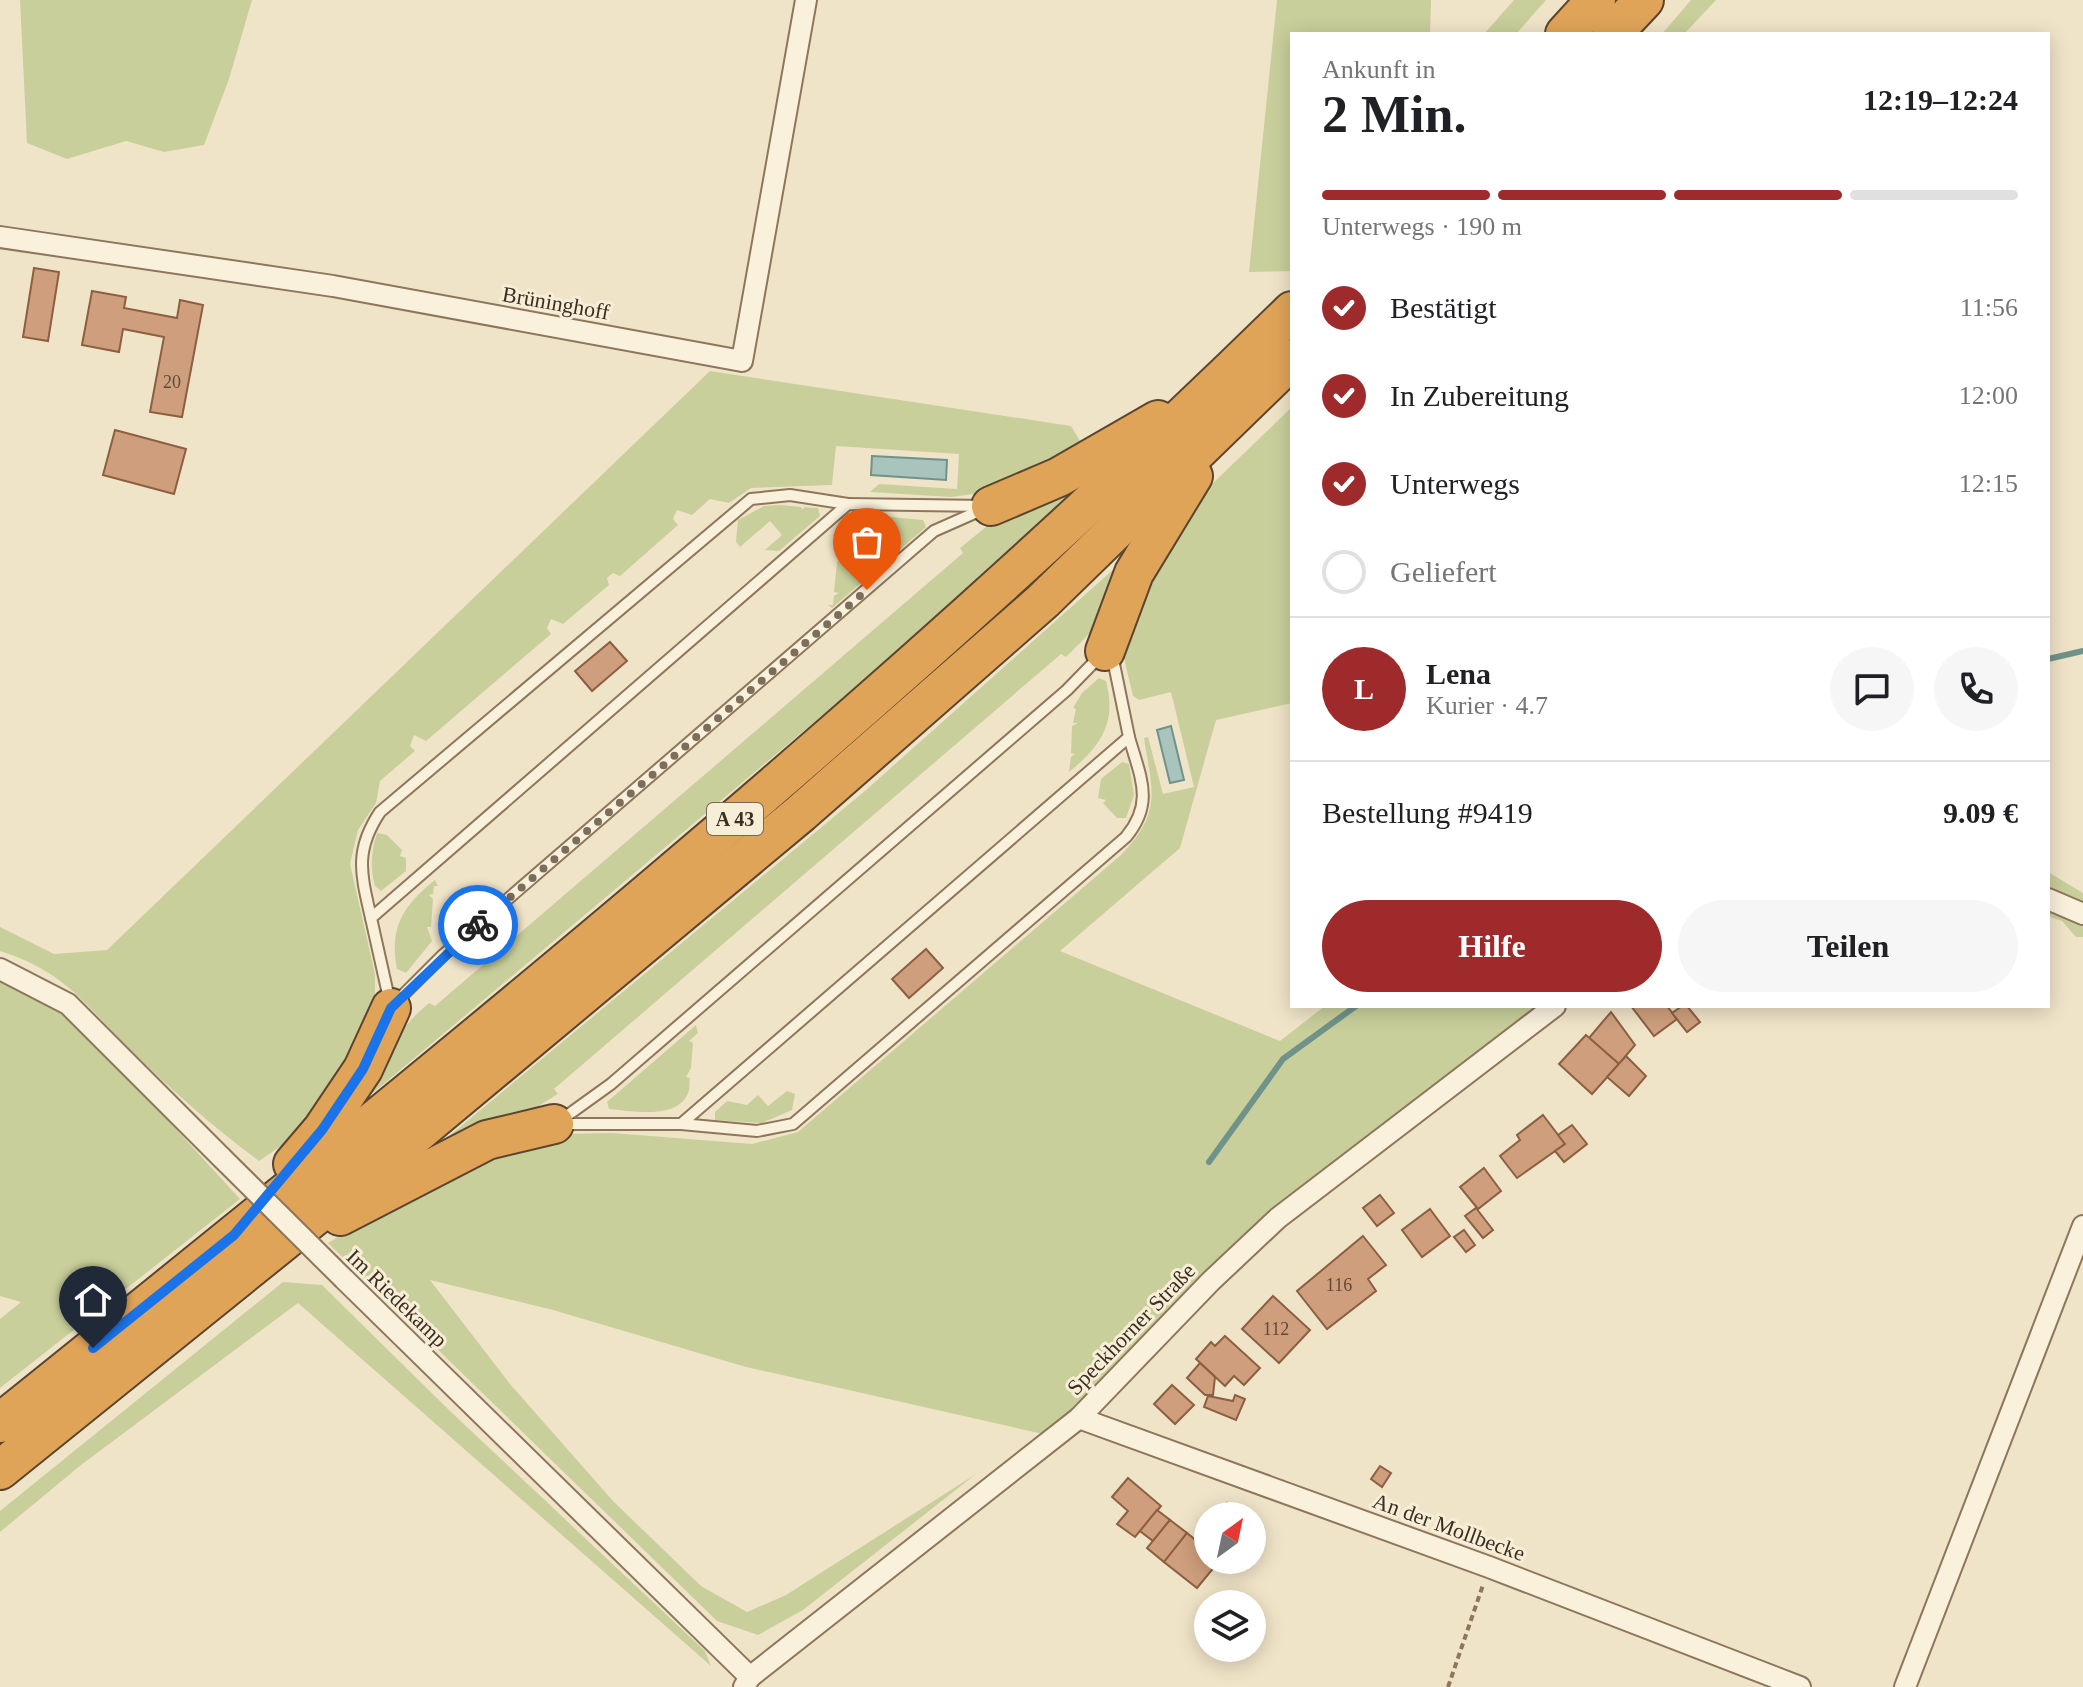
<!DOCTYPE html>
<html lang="de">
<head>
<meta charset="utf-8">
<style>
	:root { --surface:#fff; --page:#f6f6f6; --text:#202124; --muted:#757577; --line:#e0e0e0; --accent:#9e2a2b }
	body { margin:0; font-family:Georgia,serif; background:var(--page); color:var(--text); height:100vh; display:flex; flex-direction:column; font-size:30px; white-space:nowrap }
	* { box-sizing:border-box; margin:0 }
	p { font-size:26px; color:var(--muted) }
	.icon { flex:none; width:44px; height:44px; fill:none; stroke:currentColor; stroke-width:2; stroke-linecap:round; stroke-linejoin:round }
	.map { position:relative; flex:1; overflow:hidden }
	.side { position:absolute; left:1290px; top:32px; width:760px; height:976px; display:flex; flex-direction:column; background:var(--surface); border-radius:0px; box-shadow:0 4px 20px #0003 }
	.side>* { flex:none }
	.needle { width:52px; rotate:33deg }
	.fabs { position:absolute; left:1194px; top:1502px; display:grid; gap:16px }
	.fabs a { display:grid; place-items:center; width:72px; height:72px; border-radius:50%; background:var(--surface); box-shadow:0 4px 20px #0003; font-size:40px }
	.pin { position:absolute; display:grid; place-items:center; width:68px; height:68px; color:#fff; margin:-82px -34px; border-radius:50% 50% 50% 0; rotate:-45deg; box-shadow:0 0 8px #0007 }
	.pin .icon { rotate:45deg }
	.courier { position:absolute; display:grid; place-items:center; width:80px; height:80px; margin:-40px; border:6px solid #1a73e8; border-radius:50%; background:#fff; color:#222; box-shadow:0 2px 10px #0007 }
	.overview em { font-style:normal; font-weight:700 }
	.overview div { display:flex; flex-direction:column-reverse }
	.overview { display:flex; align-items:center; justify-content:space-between; height:136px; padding:0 32px }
	h1 { font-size:52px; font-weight:700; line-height:60px }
	.bar { display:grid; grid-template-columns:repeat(4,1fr); gap:12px 8px; align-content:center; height:96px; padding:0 32px }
	.bar i { height:10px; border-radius:6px; background:var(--line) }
	.bar .selected { background:var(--accent) }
	.bar p { grid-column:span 4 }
	.line { display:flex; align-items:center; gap:20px; padding:0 32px; border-top:2px solid var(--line) }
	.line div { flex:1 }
	.round { display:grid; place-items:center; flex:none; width:84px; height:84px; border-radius:42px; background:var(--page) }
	ol { padding:0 32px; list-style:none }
	li { display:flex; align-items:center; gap:24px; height:88px }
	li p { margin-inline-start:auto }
	li .icon { padding:8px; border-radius:50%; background:var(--accent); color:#fff; stroke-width:4 }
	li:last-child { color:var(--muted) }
	li i { width:44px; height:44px; border:4px solid var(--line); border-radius:50% }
	.primary-button { display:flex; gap:16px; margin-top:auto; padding:16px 32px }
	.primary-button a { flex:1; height:92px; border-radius:48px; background:var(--accent); color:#fff; font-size:32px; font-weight:700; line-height:92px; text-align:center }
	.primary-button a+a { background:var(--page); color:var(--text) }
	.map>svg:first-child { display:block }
</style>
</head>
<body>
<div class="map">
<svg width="2083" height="1687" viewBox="0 0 2083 1687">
	<rect width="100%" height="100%" fill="#f0e4c8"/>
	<!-- green -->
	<g fill="#c9cf9b">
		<polygon points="20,0 252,0 229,79 204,145 164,152 126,141 67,159 27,143"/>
		<polygon points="1277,0 1431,0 1430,34 1292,34 1292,271 1249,272"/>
		<polygon points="1514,0 1546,0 1516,34 1484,34"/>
		<polygon points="1691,0 1716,0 1684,34 1662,34"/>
		<path d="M710,371L1071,426L1083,446L980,493L951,497L870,492L879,484L957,489L959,454L836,446L832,485L751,488L729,503L710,499L692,515L677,510L673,519L678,525L620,576L613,573L607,578L609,585L563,624L551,619L547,628L551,634L426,741L414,735L410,746L415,751L380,781L376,803L358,830L350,864L375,974V998L368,1024L304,1130L259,1161C213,1127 170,1089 130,1049C83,1003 66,972 0,951V927L54,954L107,950Z"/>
		<path d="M1292,407V703L1216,720L1180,848L1060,951L1280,1041L1325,1006L1536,1008L1043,1434L746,1367L553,1310L430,1280L510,1384L613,1501L701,1586L747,1612L786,1595L976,1474L803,1610L758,1635L717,1621L328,1243L467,1160L564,1134L612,1133L752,1144L798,1132L1121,855C1163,811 1152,791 1144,738L1148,737L1163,794L1194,787L1171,692L1139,700L1133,696L1123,654L1125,628L1181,514Z"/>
		<path d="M1096,474L906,645L361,1103C380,1063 395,1031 429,1003L435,1006L963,553L960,548L1007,510Z"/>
		<polygon points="780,505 801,507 803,510 804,507 818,508 820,516 779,551 765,550 782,535 770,521 740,547 736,542 738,520 764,506"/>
		<polygon points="880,516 923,520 926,527 832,608 828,605 833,605 834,596 839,593 834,592 837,562 841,560 837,558 840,544 836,542 854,523"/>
		<polygon points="1125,559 1095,628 1066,657 1061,654 554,1089 558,1094 532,1110 446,1145 443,1141 865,791"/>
		<path d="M1099,678L1106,681C1117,723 1101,746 1069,772L1071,757L1075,754L1071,753L1072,726L1078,723H1073L1076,709L1073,708L1082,693Z"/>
		<polygon points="1122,762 1129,764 1134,795 1126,818 1117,818 1103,803 1106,800 1098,798 1101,779"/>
		<path d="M377,833L387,835L402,850L400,856L406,858V871L381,891L375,886C370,868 371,851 377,833Z"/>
		<polygon points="2048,872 2083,893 2083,937 2076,937 2062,921 2048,916"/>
		<path d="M435,880L438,886H434L433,894L429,895L433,899L431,927H427L432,941L406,973L397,969C389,927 403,906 435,880Z"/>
		<polygon points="0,975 65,1008 240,1199 0,1388 0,1319 21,1302 0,1296"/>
		<path d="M696,1025L698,1033L689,1041L693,1043L691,1068L686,1077L690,1078C689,1082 690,1086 689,1090C681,1121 631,1111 609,1109L607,1102Z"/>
		<polygon points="787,1091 795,1094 792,1110 762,1123 715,1120 715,1112 727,1101 747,1105 758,1095 768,1106"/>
		<polygon points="283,1282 322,1285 450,1411 705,1651 711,1666 298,1303 81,1465 0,1532 0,1511"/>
	</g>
	<!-- water -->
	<g fill="#a9c4bc" stroke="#6f938a" stroke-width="2">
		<polygon points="872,456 947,460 946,480 871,475"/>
		<polygon points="1171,726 1184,780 1170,783 1157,730"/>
	</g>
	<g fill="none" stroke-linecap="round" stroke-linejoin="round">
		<!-- stream -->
		<g stroke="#6f938a" stroke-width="6">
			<polyline points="2048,659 2083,651"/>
			<polyline points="1209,1162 1283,1059 1356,1006"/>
		</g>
	</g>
	<!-- building -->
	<g fill="#cf9f7d" stroke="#8d5f41" stroke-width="2">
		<polygon points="34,268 59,272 48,341 23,337"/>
		<polygon points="92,291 126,297 124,308 177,318 180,300 203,305 182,417 150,412 164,337 123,329 119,352 82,345"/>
		<polygon points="115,430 186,449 174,494 103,475"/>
		<polygon points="610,642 627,661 592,691 575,671"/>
		<polygon points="926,949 943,968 909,998 892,979"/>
		<polygon points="1631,1006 1667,1006 1677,1019 1654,1036"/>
		<polygon points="1682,1006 1687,1006 1700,1022 1687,1032 1672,1013"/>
		<polygon points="1611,1012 1635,1045 1619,1064 1589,1038"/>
		<polygon points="1586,1035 1619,1064 1592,1094 1559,1064"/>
		<polygon points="1626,1056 1646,1076 1629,1096 1607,1077"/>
		<polygon points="1543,1115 1565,1144 1517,1178 1500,1156 1520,1140 1517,1135"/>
		<polygon points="1572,1125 1587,1144 1564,1162 1555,1151 1565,1144 1558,1135"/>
		<polygon points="1484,1168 1501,1191 1478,1209 1460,1187"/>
		<polygon points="1380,1195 1394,1213 1377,1226 1363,1208"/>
		<polygon points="1476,1208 1493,1230 1483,1238 1465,1216"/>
		<polygon points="1430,1209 1450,1236 1422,1257 1402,1230"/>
		<polygon points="1464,1230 1475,1245 1466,1252 1454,1237"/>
		<polygon points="1363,1236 1386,1265 1368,1279 1376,1291 1327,1329 1297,1291"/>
		<polygon points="1273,1296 1310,1330 1279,1363 1242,1329"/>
		<polygon points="1225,1336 1260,1368 1244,1385 1234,1376 1225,1386 1196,1359 1211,1342 1215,1346"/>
		<polygon points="1200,1363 1215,1377 1213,1395 1205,1395 1187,1378"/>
		<polygon points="1172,1385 1194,1405 1175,1424 1154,1404"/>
		<polygon points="1235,1395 1245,1399 1236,1420 1204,1407 1208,1396 1233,1401"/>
		<polygon points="1380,1466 1391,1473 1382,1487 1371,1479"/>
		<polygon points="1128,1478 1161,1506 1135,1537 1117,1524 1128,1511 1112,1497"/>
		<polygon points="1227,1503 1243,1516 1216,1516"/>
		<polygon points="1157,1510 1170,1520 1153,1541 1140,1531"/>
		<polygon points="1170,1520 1187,1533 1164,1562 1147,1548"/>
		<polygon points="1187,1533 1208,1550 1208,1560 1220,1560 1197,1588 1164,1562"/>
	</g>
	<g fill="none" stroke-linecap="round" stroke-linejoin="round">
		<defs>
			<g id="lane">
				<path d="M371,918C361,874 354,851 380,812L751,499L790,495L848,504"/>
				<polyline points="396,1002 443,955 934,531 986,508"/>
				<polyline points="390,1003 371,918 848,504 985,506"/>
				<polyline points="561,1120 611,1084 1067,690 1105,651 1114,664 1129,737 681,1124"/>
				<path d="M560,1124H681L757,1131L793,1124L1126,837C1155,802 1140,777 1129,737"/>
			</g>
			<g id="street">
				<polyline points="0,237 333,286 742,361 806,0"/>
				<polyline points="2048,899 2083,914"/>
				<polyline points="0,969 68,1004 222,1158"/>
				<polyline points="344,1279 750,1677"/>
				<polyline points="1079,1418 1489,1567 1800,1687"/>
				<polyline points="744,1687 750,1677 1079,1418 1211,1281 1278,1218 1555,1006"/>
				<polyline points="1905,1687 2083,1226"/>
			</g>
			<g id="highway">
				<polyline points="1565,34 1596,0"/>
				<polyline points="1612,34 1644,0"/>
				<polyline points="991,506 1059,477 1158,420"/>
				<polyline points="1105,651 1134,573 1193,476"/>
				<polyline points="293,1164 322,1130 363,1069 391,1008"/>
				<polyline points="340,1216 487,1140 554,1124"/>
				<path d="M0,1423C443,1067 886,709 1292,311"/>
				<polyline points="0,1470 398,1149 801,813 1043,601 1292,359"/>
			</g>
		</defs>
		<!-- lane casing -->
		<use href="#lane" stroke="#8d765c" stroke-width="14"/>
		<!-- street casing -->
		<use href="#street" stroke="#8d765c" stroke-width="24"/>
		<!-- highway casing -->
		<use href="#highway" stroke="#5b4430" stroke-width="42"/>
		<!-- path -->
		<polyline stroke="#8d765c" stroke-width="4" stroke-dasharray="6 4" stroke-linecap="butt" points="1448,1687 1483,1585"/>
		<!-- lane -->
		<use href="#lane" stroke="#faf1dc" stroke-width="10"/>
		<!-- street -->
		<use href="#street" stroke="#faf1dc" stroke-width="20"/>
		<!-- highway -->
		<use href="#highway" stroke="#e0a458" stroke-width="38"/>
		<defs>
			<polyline id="street-bridge" points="222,1158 344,1279"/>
		</defs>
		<!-- street-bridge casing -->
		<use href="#street-bridge" stroke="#8d765c" stroke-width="24" stroke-linecap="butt"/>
		<!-- street-bridge -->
		<use href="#street-bridge" stroke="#faf1dc" stroke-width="20"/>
	</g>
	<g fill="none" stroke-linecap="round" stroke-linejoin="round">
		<!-- done -->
		<polyline stroke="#7c6e5b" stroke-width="8" stroke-dasharray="0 14.4" points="478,925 867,590"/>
		<!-- route -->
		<polyline stroke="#1a73e8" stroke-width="10" points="93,1348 234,1235 322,1130 363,1069 391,1008 478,925"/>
	</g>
	<g text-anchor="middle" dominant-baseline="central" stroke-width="6" stroke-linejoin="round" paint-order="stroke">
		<!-- number labels -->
		<g font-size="18" fill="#624a37">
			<text x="172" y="382">20</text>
			<text x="1339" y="1285">116</text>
			<text x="1276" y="1329">112</text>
		</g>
		<!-- shield labels -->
		<rect fill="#f7eed8" stroke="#756857" stroke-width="2" x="707" y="803" width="56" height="32" rx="6"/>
		<g font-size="20" font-weight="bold" fill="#3d2e20">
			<text x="735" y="819">A 43</text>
		</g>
		<!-- street labels -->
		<g font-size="22" fill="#3d2e20" stroke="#f7eed8">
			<text transform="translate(556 303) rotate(10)">Brüninghoff</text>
			<text transform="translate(397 1298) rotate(44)">Im Riedekamp</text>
			<text transform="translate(1131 1329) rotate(-46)">Speckhorner Straße</text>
			<text transform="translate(1449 1527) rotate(20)">An der Mollbecke</text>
		</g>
	</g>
</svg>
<div class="fabs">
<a><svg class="needle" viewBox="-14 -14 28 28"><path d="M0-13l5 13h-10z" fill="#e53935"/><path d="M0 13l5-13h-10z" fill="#757577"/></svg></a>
<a><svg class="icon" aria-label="layers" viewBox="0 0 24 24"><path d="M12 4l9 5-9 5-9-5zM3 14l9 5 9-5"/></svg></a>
</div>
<div class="pin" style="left:867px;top:590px;background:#ea580c"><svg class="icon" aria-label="bag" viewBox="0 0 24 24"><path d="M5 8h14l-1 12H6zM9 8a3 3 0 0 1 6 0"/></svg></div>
<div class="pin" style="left:93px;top:1348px;background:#1f2937"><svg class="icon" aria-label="home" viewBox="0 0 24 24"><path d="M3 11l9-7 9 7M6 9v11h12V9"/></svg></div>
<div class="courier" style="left:478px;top:925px"><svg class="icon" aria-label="bike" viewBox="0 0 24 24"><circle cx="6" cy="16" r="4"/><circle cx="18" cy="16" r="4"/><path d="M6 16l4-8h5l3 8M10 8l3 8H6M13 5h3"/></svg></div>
<section class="side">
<div class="overview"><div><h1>2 Min.</h1><p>Ankunft in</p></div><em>12:19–12:24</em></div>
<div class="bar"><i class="selected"></i><i class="selected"></i><i class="selected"></i><i></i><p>Unterwegs · 190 m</p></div>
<ol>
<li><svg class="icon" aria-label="check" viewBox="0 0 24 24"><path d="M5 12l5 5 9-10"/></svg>Bestätigt<p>11:56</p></li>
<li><svg class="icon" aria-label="check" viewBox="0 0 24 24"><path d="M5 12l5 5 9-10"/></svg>In Zubereitung<p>12:00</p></li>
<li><svg class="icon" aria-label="check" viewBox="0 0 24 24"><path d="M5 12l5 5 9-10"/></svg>Unterwegs<p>12:15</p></li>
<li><i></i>Geliefert</li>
</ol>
<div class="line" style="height:144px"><b class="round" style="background:var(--accent);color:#fff">L</b><div><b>Lena</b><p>Kurier · 4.7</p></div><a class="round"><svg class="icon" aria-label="chat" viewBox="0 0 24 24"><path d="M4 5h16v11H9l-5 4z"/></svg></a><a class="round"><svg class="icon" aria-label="phone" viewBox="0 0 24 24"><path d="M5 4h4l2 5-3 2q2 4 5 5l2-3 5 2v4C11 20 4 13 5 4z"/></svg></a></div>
<div class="line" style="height:104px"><div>Bestellung #9419</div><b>9.09 €</b></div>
<div class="primary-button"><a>Hilfe</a><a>Teilen</a></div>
</section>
</div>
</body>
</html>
